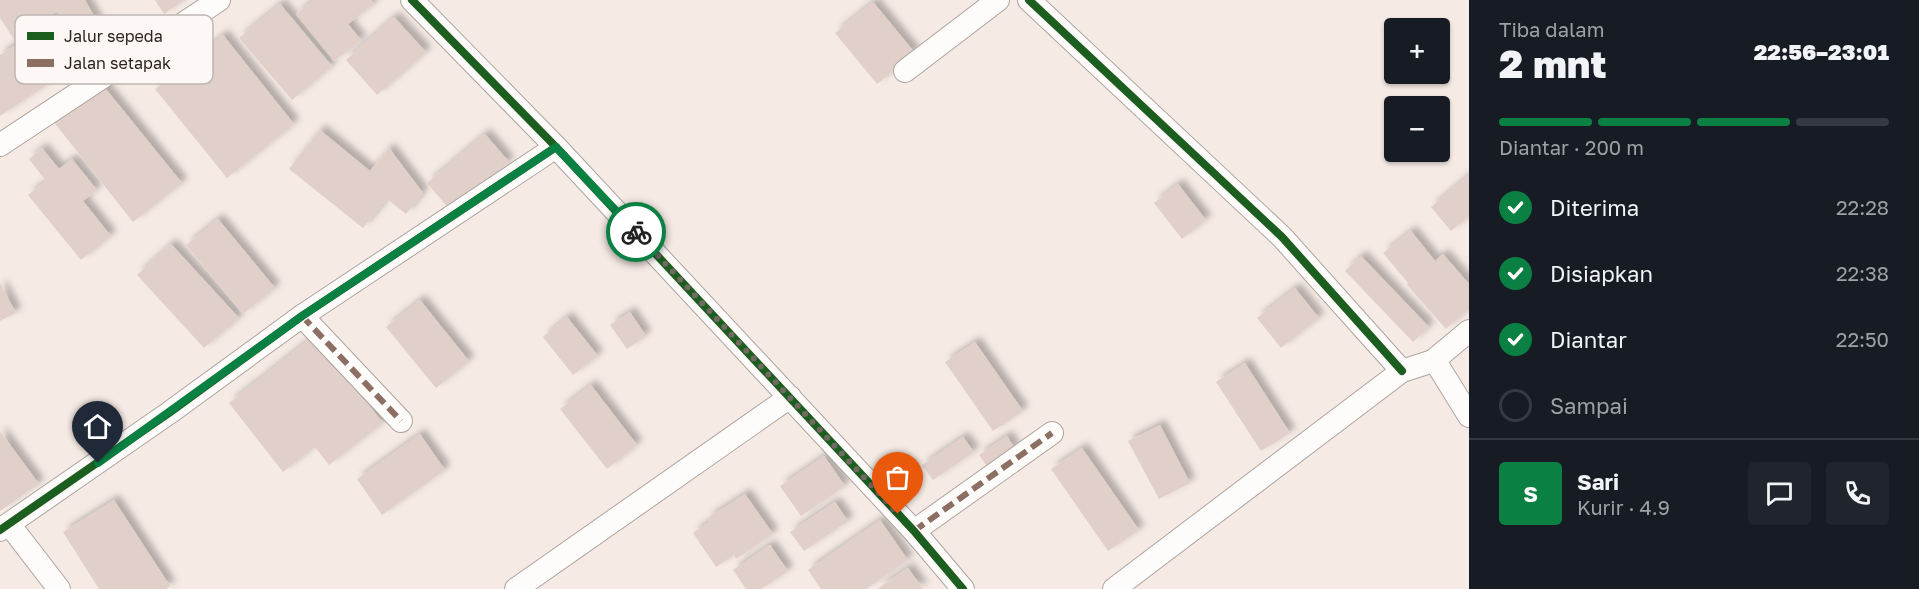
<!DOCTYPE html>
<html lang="id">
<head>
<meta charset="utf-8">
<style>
	:root { --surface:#171b24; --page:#20242c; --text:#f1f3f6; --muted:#9ea1a6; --line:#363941; --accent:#0b8043 }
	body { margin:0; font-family:"Golos Text",sans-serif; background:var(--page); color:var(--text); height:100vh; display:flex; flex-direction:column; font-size:22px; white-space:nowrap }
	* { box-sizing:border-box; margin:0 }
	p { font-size:20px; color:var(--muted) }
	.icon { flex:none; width:33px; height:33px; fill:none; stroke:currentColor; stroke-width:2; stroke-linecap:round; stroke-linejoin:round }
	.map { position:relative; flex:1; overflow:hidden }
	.drawer { display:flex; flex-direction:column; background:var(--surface); width:450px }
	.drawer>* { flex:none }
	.fabs { position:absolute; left:1384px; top:18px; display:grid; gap:12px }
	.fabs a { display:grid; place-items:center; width:66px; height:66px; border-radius:6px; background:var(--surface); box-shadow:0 2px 4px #0004; font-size:30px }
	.pin { position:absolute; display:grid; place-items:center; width:51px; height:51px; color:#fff; margin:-62px -26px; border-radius:50% 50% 50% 0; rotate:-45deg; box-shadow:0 0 6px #0007 }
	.pin .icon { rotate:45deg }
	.courier { position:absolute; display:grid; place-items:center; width:60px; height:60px; margin:-30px; border:4px solid #0b8043; border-radius:50%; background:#fff; color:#222; box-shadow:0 2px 8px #0007 }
	.headline em { font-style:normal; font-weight:800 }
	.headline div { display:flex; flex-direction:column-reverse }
	.headline { display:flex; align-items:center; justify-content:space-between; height:102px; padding:0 30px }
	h1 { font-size:39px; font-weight:800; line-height:45px }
	.bar { display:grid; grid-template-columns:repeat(4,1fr); gap:9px 6px; align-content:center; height:72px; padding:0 30px }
	.bar i { height:8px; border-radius:4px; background:var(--line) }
	.bar .active { background:var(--accent) }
	.bar p { grid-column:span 4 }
	.line { display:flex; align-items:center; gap:15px; padding:0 30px; border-top:2px solid var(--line) }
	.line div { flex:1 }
	.round { display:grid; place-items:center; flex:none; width:63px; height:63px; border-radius:6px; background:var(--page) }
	ol { padding:0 30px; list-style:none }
	li { display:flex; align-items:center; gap:18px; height:66px }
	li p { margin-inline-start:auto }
	li .icon { padding:6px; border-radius:50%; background:var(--accent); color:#fff; stroke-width:4 }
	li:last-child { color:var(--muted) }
	li i { width:33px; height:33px; border:3px solid var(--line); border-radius:50% }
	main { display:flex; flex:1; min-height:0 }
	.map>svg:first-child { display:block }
</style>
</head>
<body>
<main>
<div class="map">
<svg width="1469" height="589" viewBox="0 0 1469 589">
	<defs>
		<filter id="shadow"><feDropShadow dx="5.5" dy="-5.5" stdDeviation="3" flood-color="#0004"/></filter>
	</defs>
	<rect width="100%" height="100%" fill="#f6eae4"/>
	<!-- building -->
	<g fill="#e1cfca" filter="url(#shadow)">
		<polygon points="0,0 85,0 98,23 73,33 59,11 50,15 81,62 0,116 0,55 17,44 0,18"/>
		<polygon points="155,0 184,0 164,14"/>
		<polygon points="314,0 371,0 374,4 348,24 361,40 334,61 296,14"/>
		<polygon points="873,2 915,53 877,84 835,33"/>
		<polygon points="280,4 332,66 292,100 239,38"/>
		<polygon points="394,17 426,52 377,95 346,60"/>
		<polygon points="223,35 294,124 227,178 155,89"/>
		<polygon points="101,83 182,183 133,222 53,121"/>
		<polygon points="320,130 370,171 389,148 423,193 406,214 387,199 363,228 289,169"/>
		<polygon points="485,134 509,162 451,211 427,183"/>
		<polygon points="42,148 59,169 72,159 97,190 83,201 111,236 81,260 28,195 46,181 29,159"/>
		<polygon points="1469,175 1469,216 1451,231 1431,207"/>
		<polygon points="1178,184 1206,220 1182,239 1154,203"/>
		<polygon points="218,219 275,288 243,314 186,245"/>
		<polygon points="1411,231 1435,261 1443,254 1469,284 1469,309 1446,329 1407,285 1408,283 1383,253"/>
		<polygon points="171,244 239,318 204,348 137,275"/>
		<polygon points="1361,256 1429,327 1413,342 1345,271"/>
		<polygon points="0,283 16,313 0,321"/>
		<polygon points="1295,288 1319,318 1281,348 1257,318"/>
		<polygon points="420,300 469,361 436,388 386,327"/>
		<polygon points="630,312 646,336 627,349 610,325"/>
		<polygon points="567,317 598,356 573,375 543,337"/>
		<polygon points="314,336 383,423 329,465 315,447 283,472 229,403"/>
		<polygon points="975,342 1023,411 993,431 945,362"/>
		<polygon points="1245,363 1290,433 1261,451 1216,382"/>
		<polygon points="591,385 637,445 607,469 560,409"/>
		<polygon points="1160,425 1190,483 1159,499 1128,441"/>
		<polygon points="0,431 39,484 0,511"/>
		<polygon points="420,434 445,470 382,515 357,479"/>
		<polygon points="1007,436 1015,449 988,468 979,455"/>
		<polygon points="963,437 974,452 933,480 922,465"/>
		<polygon points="1082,448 1139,530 1108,551 1051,469"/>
		<polygon points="824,456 845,486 801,516 780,486"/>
		<polygon points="745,494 773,534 736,559 734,555 716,567 693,533 710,521 708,518"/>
		<polygon points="114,500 170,586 166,589 99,589 63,532"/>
		<polygon points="835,502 848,521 804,551 790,532"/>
		<polygon points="880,520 908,560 866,589 821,589 808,570"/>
		<polygon points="770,545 788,571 761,589 746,589 733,570"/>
		<polygon points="908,568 923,589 877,589"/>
	</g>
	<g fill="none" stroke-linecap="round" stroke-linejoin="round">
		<defs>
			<g id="minor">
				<polyline points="412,0 556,147 914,531 963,589"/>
				<polyline points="1029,0 1282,237 1402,371"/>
				<polyline points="905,71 998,0"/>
				<polyline points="0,145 219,0"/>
				<polyline points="302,316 401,421"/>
				<polyline points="1433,361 1435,361 1469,416"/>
				<polyline points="9,524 59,589"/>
				<polyline points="0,530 169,413 302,316 556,147"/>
				<polyline points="914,531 1052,433"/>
				<polyline points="516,589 790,397"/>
				<polyline points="1114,589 1402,371 1433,361 1469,331"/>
			</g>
		</defs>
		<!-- minor casing -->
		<use href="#minor" stroke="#ada49f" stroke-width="24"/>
		<!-- minor -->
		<use href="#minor" stroke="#fefcfb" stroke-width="22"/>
		<!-- quiet -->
		<g stroke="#8d6e63" stroke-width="6" stroke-dasharray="12 6" stroke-linecap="butt">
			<polyline points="302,316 401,421"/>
			<polyline points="914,531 1052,433"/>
		</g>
		<defs>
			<g id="cycleway">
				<polyline points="412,0 556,147 914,531 963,589"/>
				<polyline points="1029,0 1282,237 1402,371"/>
				<polyline points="0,530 169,413 302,316 556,147"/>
			</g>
		</defs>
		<!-- cycleway casing -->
		<use href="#cycleway" stroke="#fdf7f5" stroke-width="11"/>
		<!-- cycleway -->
		<use href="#cycleway" stroke="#1b5e20" stroke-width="8"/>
	</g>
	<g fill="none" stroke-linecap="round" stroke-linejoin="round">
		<!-- done -->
		<polyline stroke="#736963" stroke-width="6" stroke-dasharray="0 10.8" points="636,232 898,514"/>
		<!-- route -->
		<polyline stroke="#0b8043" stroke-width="8" points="98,463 302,316 556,147 636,232"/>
	</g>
	<!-- legend -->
	<rect x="15" y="15" width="198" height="69" rx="9" fill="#fdf7f5" stroke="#bfb7b4" stroke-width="1.5"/>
	<rect x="27" y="32" width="27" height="8" fill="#1b5e20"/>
	<rect x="27" y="59" width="27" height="8" fill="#8d6e63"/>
	<g font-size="16" fill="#2d231e">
		<text x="64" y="42">Jalur sepeda</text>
		<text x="64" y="69">Jalan setapak</text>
	</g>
</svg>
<div class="fabs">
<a>+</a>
<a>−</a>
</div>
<div class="pin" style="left:898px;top:514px;background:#ea580c"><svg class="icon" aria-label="bag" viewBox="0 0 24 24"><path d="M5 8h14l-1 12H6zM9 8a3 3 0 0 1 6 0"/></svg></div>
<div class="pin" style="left:98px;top:463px;background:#1f2937"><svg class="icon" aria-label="home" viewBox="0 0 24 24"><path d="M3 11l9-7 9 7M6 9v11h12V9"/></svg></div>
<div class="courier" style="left:636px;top:232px"><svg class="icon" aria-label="bike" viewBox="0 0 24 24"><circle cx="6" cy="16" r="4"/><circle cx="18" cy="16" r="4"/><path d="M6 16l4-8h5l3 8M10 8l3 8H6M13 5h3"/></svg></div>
</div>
<section class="drawer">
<div class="headline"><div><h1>2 mnt</h1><p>Tiba dalam</p></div><em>22:56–23:01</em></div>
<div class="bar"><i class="active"></i><i class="active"></i><i class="active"></i><i></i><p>Diantar · 200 m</p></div>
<ol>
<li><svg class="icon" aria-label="check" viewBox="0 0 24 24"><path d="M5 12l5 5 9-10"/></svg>Diterima<p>22:28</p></li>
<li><svg class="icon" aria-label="check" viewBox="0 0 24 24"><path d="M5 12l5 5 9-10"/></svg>Disiapkan<p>22:38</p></li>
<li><svg class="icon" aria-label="check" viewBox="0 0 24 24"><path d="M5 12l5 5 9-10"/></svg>Diantar<p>22:50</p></li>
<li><i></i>Sampai</li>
</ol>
<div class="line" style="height:108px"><b class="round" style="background:var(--accent);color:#fff">S</b><div><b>Sari</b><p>Kurir · 4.9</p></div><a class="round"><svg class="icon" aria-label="chat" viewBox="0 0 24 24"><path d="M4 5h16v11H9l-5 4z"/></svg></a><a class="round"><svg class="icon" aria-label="phone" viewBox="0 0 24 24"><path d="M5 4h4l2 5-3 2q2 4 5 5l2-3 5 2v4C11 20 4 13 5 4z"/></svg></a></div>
</section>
</main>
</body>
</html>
